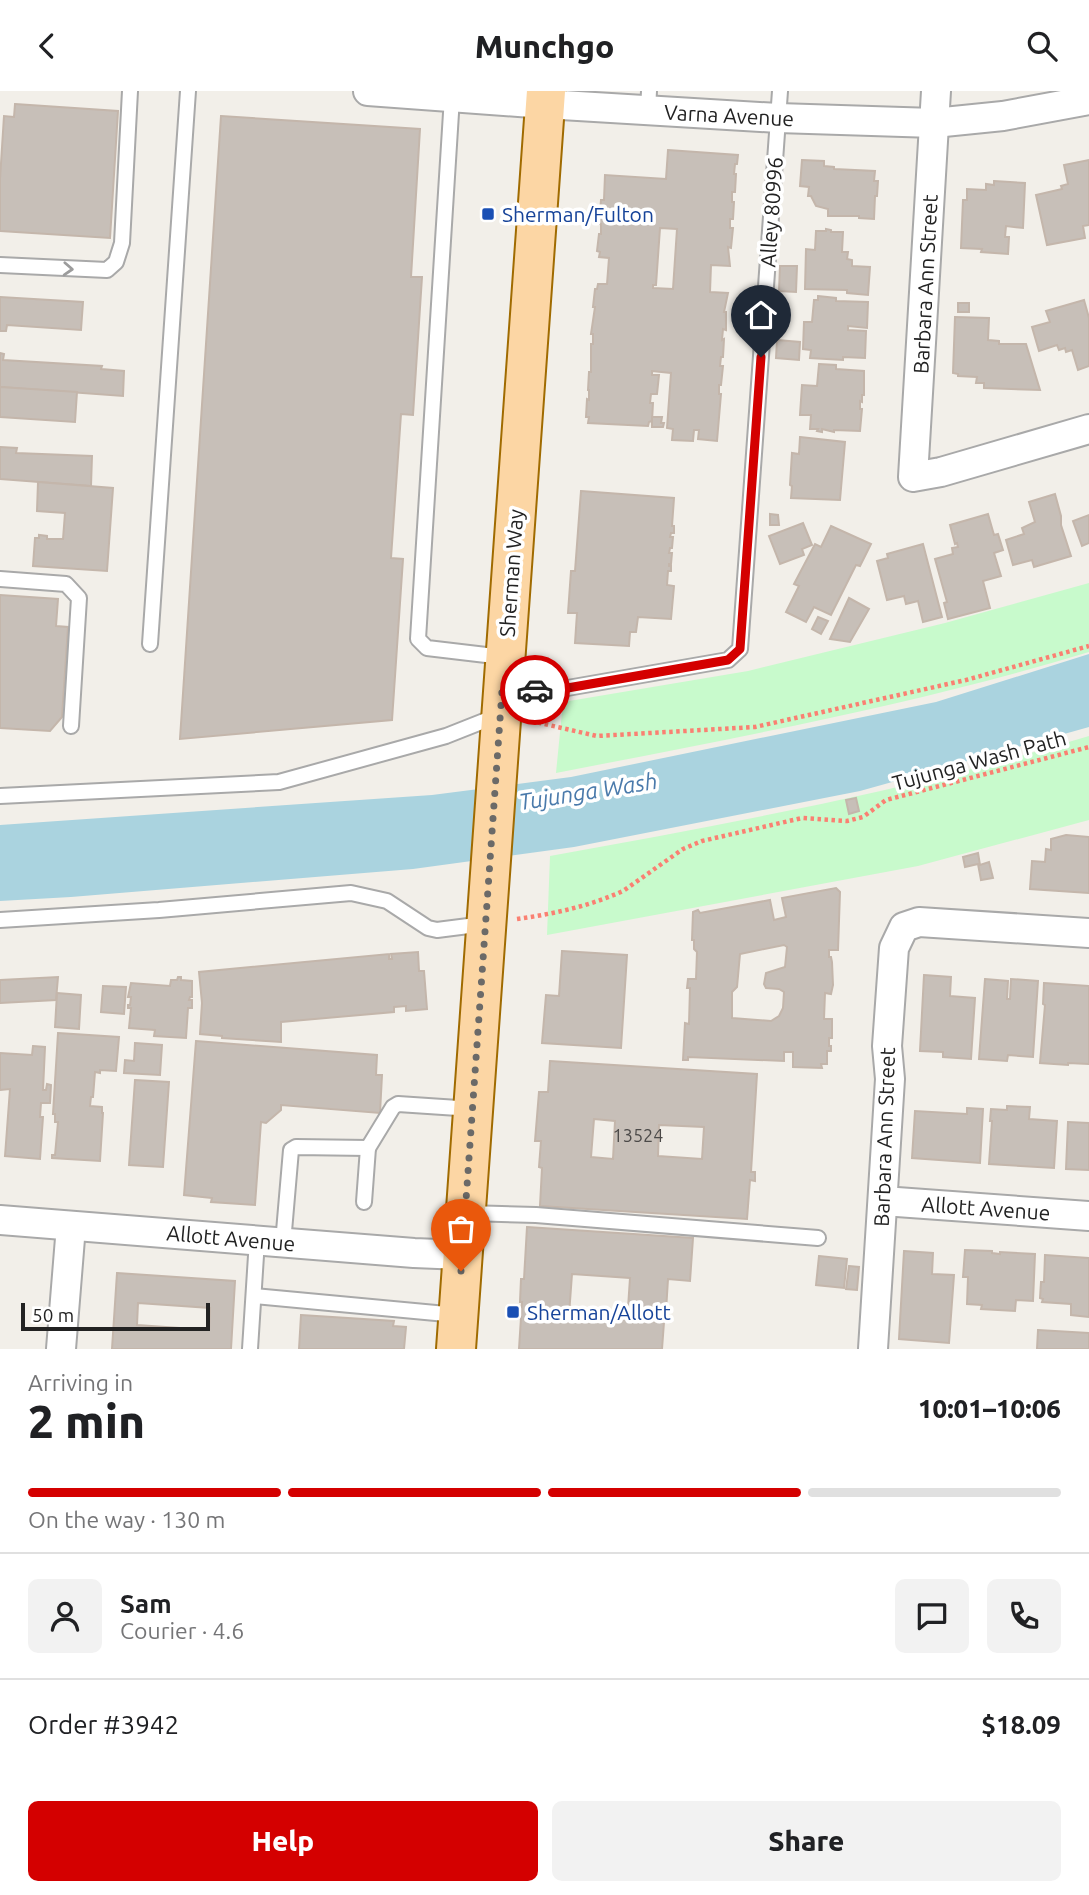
<!DOCTYPE html>
<html lang="en">
<head>
<meta charset="utf-8">
<style>
	:root { --surface:#fff; --page:#f2f2f2; --text:#202124; --muted:#757577; --line:#e0e0e0; --accent:#d40000 }
	body { margin:0; font-family:Ubuntu,sans-serif; background:var(--page); color:var(--text); height:100vh; display:flex; flex-direction:column; font-size:26px; white-space:nowrap }
	* { box-sizing:border-box; margin:0 }
	p { font-size:23px; color:var(--muted) }
	.icon { flex:none; width:38px; height:38px; fill:none; stroke:currentColor; stroke-width:2; stroke-linecap:round; stroke-linejoin:round }
	.map { position:relative; height:1258px; overflow:hidden }
	.sheet { display:flex; flex-direction:column; background:var(--surface); flex:1 }
	.sheet>* { flex:none }
	.scale { position:absolute; left:21px; bottom:18px; width:189px; box-sizing:border-box; padding-left:7px; border:4px solid #222; border-top:0; font-size:19px; line-height:24px; white-space:nowrap; color:#222; -webkit-text-stroke:5px #fff; paint-order:stroke }
	.pin { position:absolute; display:grid; place-items:center; width:60px; height:60px; color:#fff; margin:-72px -30px; border-radius:50% 50% 50% 0; rotate:-45deg; box-shadow:0 0 7px #0007 }
	.pin .icon { rotate:45deg }
	.courier { position:absolute; display:grid; place-items:center; width:70px; height:70px; margin:-35px; border:5px solid #d40000; border-radius:50%; background:#fff; color:#222; box-shadow:0 2px 9px #0007 }
	.summary em { font-style:normal; font-weight:800 }
	.summary div { display:flex; flex-direction:column-reverse }
	.summary { display:flex; align-items:center; justify-content:space-between; height:119px; padding:0 28px }
	h1 { font-size:46px; font-weight:800; line-height:52px }
	.bar { display:grid; grid-template-columns:repeat(4,1fr); gap:10px 7px; align-content:center; height:84px; padding:0 28px }
	.bar i { height:9px; border-radius:5px; background:var(--line) }
	.bar .current { background:var(--accent) }
	.bar p { grid-column:span 4 }
	.line { display:flex; align-items:center; gap:18px; padding:0 28px; border-top:2px solid var(--line) }
	.line div { flex:1 }
	.round { display:grid; place-items:center; flex:none; width:74px; height:74px; border-radius:10px; background:var(--page) }
	.cta { display:flex; gap:14px; margin-top:auto; padding:14px 28px }
	.cta a { flex:1; height:80px; border-radius:10px; background:var(--accent); color:#fff; font-size:28px; font-weight:800; line-height:80px; text-align:center }
	.cta a+a { background:var(--page); color:var(--text) }
	header { display:flex; justify-content:space-between; align-items:center; height:91px; padding:0 28px; background:var(--surface); font-size:32px; font-weight:800 }
	.map>svg:first-child { display:block }
</style>
</head>
<body>
<header><svg class="icon" aria-label="back" viewBox="0 0 24 24"><path d="M15 5l-7 7 7 7"/></svg>Munchgo<svg class="icon" aria-label="search" viewBox="0 0 24 24"><circle cx="10" cy="10" r="6"/><path d="M15 15l6 6"/></svg></header>
<div class="map">
<svg width="1089" height="1258" viewBox="0 0 1089 1258">
	<rect width="100%" height="100%" fill="#f2efe9"/>
	<!-- park -->
	<g fill="#c8facc">
		<path d="M1089,492V561C915,614 735,647 556,682L563,611L748,580L945,532Z"/>
		<path d="M1089,645V729L918,775L547,844L550,765C731,732 913,699 1089,645Z"/>
	</g>
	<!-- water -->
	<polygon fill="#aad3df" points="1089,563 1089,636 860,700 574,756 413,778 71,806 0,810 0,734 432,704 571,686 936,611"/>
	<!-- building -->
	<g fill="#c7bfb8" stroke="#c4b6ab" stroke-width="2" fill-rule="evenodd">
		<polygon points="15,13 118,20 110,147 0,140 0,88 4,25 14,26"/>
		<polygon points="221,25 420,38 411,186 422,186 413,324 401,323 391,467 403,468 392,629 180,648"/>
		<path d="M668,59L738,64L737,73H735L734,83H736L735,101H732V111H734L733,128H730V137H733L731,157L728,156L730,175L711,174L710,201L728,202L724,221H726V239L723,238L722,249L724,248L723,266H721L720,275H723L721,294H719V303H721L717,350L698,348L699,339H694L693,350L672,349L673,338L667,337L671,282L652,280V284H659L657,303H651L650,312H653L652,330L649,331L648,335L588,332L589,326H586L587,308L589,309V299H588L589,281H591V253H593V243H591L595,216H593L595,198H597L598,193H607L609,167L599,166L600,161L597,160L599,143H601V133H599L601,109H604L605,84L666,88ZM660,137L677,138L673,198L653,197V194H656Z"/>
		<polygon points="802,69 824,70 824,75 834,76 834,78 875,80 874,90 878,90 877,105 875,105 874,128 859,127 859,125 828,125 828,118 816,115 811,105 808,105 809,96 800,95"/>
		<polygon points="1089,69 1089,134 1083,135 1085,147 1047,154 1036,104 1062,98 1061,95 1068,93 1064,74"/>
		<polygon points="994,90 1025,92 1023,137 1006,135 1005,146 1009,146 1008,163 981,161 982,158 961,157 963,109 967,109 967,98 986,99 986,93 994,94"/>
		<polygon points="826,138 831,139 831,141 843,141 842,161 848,161 847,168 852,169 852,175 870,176 868,204 847,202 847,199 805,198 806,158 815,159 816,140 826,140"/>
		<polygon points="780,175 797,175 796,201 779,200"/>
		<polygon points="818,205 836,207 836,210 868,211 867,237 848,235 848,239 866,240 865,267 843,266 843,269 810,267 811,259 803,258 804,231 812,231 814,209 818,209"/>
		<polygon points="0,206 83,211 81,239 7,234 6,240 0,240"/>
		<polygon points="1084,209 1089,227 1089,275 1078,279 1072,259 1066,261 1065,257 1059,259 1057,254 1039,260 1032,236 1050,231 1046,220"/>
		<rect x="958" y="212" width="11" height="9"/>
		<polygon points="955,226 989,227 988,249 999,250 999,253 1026,253 1040,299 984,297 984,292 976,292 977,286 958,285 958,283 953,282"/>
		<polygon points="777,249 800,251 799,269 776,267"/>
		<polygon points="0,262 4,263 3,269 102,275 101,278 124,280 123,305 0,296"/>
		<polygon points="819,273 836,274 836,278 864,280 864,304 862,304 862,311 860,310 860,318 862,318 860,340 834,339 834,341 822,338 822,341 817,340 818,338 810,338 811,324 800,324 802,294 817,295"/>
		<polygon points="0,296 77,301 75,331 0,326"/>
		<polygon points="652,326 662,326 661,332 664,332 663,336 652,336"/>
		<polygon points="800,346 845,351 840,409 791,407 792,395 790,394 792,362 799,363"/>
		<polygon points="0,356 17,357 16,362 92,365 91,395 0,388"/>
		<polygon points="38,391 113,397 107,480 33,475 35,447 39,447 39,444 47,445 47,448 63,448 65,422 37,420"/>
		<polygon points="581,400 674,407 672,435 674,435 674,442 671,442 670,446 673,446 672,457 670,457 669,462 672,462 671,473 669,473 669,475 671,475 671,480 668,480 667,494 674,495 671,528 638,526 636,541 630,541 629,555 575,552 577,522 568,522 571,480 575,480"/>
		<polygon points="1055,403 1061,425 1061,434 1071,465 1034,476 1032,469 1013,474 1006,449 1024,443 1022,437 1035,431 1029,411"/>
		<polygon points="770,423 778,424 779,434 770,434"/>
		<polygon points="988,423 994,444 998,443 1003,459 994,462 1001,485 983,490 990,517 948,528 944,512 947,511 935,468 953,463 952,457 958,456 957,452 955,453 950,434"/>
		<polygon points="1089,424 1089,452 1082,455 1073,430"/>
		<polygon points="803,432 812,454 802,458 804,464 780,473 769,445"/>
		<polygon points="831,435 871,453 860,475 856,474 831,524 814,516 806,531 786,521 799,495 794,493 815,453 821,456"/>
		<polygon points="923,453 942,526 923,531 918,510 906,513 904,505 887,509 877,470 888,467 887,463"/>
		<polygon points="0,504 58,508 56,535 68,536 62,626 50,640 0,637"/>
		<polygon points="849,507 869,518 850,551 830,548"/>
		<polygon points="818,526 828,530 821,543 812,538"/>
		<polygon points="856,707 859,720 849,723 846,709"/>
		<polygon points="1066,744 1089,746 1089,802 1030,798 1032,770 1045,771 1046,758 1051,759 1051,748"/>
		<polygon points="978,762 980,774 989,771 993,787 981,789 978,773 965,776 963,766"/>
		<path d="M836,797L840,801L838,859H829V866H831L832,871L833,894L831,903L825,902L824,928H832V947H829V955H831V960H827V973H821L822,977L793,976V961H784V970L688,966V969H683L685,932L689,933L690,897H687L688,888H696L697,861L694,858V849H692L693,821L698,819L700,822L770,809L774,829L786,826L782,807ZM784,854L787,856L785,876L766,882L764,893L766,897L779,898L784,901L783,917L779,925L771,930L732,927V901L737,896L740,863Z"/>
		<polygon points="562,860 627,864 621,957 542,952 546,904 559,905"/>
		<polygon points="418,861 419,880 424,880 427,918 406,920 406,915 394,916 394,921 281,931 281,951 222,947 222,945 200,943 202,912 199,881 389,863 389,868 392,868 391,863"/>
		<polygon points="924,884 951,886 950,905 975,907 971,968 943,966 943,961 920,960"/>
		<polygon points="58,886 56,909 0,912 0,889"/>
		<polygon points="178,886 181,886 181,889 192,890 192,906 190,906 189,909 192,909 192,917 188,917 186,947 154,945 155,939 129,937 131,917 128,917 128,914 130,914 131,906 128,906 131,892 170,895 171,889 177,889"/>
		<polygon points="985,888 1008,890 1007,908 1010,908 1011,888 1038,890 1033,966 1008,964 1007,970 979,968"/>
		<polygon points="1044,892 1089,895 1089,973 1068,972 1068,974 1040,972 1045,914 1043,913"/>
		<polygon points="103,895 126,896 124,923 101,921"/>
		<polygon points="57,902 81,904 79,938 55,936"/>
		<polygon points="58,942 119,946 116,980 100,979 100,982 95,981 93,1006 91,1006 90,1015 102,1016 102,1022 103,1022 100,1070 52,1067 52,1064 55,1064 58,1031 55,1031 55,1023 53,1023"/>
		<polygon points="196,950 377,964 376,984 382,984 380,1022 281,1014 281,1019 266,1032 261,1031 255,1114 211,1111 212,1107 184,1104"/>
		<polygon points="135,952 162,954 160,984 124,982 125,969 134,970"/>
		<polygon points="33,955 45,956 43,999 46,999 47,993 51,994 50,1012 41,1012 40,1026 43,1026 40,1068 5,1065 10,998 0,999 0,962 32,964"/>
		<path d="M550,970L757,983L751,1081H755V1090L750,1089L747,1128L540,1115L542,1077L539,1076L541,1050H535L539,1001H548ZM594,1028L615,1030L613,1068L591,1066ZM659,1034L704,1036L702,1068L658,1065Z"/>
		<polygon points="135,989 169,991 163,1076 129,1074"/>
		<polygon points="1007,1015 1030,1016 1029,1028 1057,1030 1054,1077 989,1073 992,1030 990,1030 991,1018 1007,1019"/>
		<polygon points="967,1017 983,1018 980,1072 912,1067 915,1020 967,1023"/>
		<polygon points="1068,1031 1089,1032 1089,1079 1066,1078"/>
		<polygon points="527,1136 693,1147 690,1190 668,1188 666,1220 628,1217 630,1187 572,1183 569,1224 664,1231 662,1258 519,1258 522,1211 520,1211 521,1188 524,1188"/>
		<polygon points="965,1159 992,1160 992,1162 1000,1163 1000,1161 1035,1163 1033,1210 1016,1209 1015,1220 981,1218 982,1214 967,1213 968,1186 963,1186"/>
		<polygon points="904,1160 933,1162 932,1183 954,1184 949,1252 899,1248"/>
		<polygon points="1045,1164 1089,1167 1089,1226 1071,1224 1071,1213 1042,1211 1043,1208 1040,1207 1041,1191 1044,1191"/>
		<polygon points="819,1165 847,1168 844,1197 816,1194"/>
		<polygon points="849,1175 859,1176 857,1199 846,1198"/>
		<path d="M117,1182L235,1190L231,1258H112ZM138,1212L210,1217L209,1239L137,1234Z"/>
		<polygon points="301,1224 394,1230 393,1235 406,1236 404,1258 299,1258"/>
		<polygon points="1038,1239 1089,1242 1089,1258 1037,1258"/>
	</g>
	<g fill="none" stroke-linecap="round" stroke-linejoin="round">
		<defs>
			<g id="service">
				<polyline points="452,6 418,548 427,557 503,566"/>
				<polyline points="648,19 649,0"/>
				<polyline points="0,174 107,179 116,171 122,152 130,0"/>
				<polyline points="0,488 66,493 79,507 71,635"/>
				<polyline points="150,553 188,0"/>
				<polyline points="504,600 556,599 728,569 740,558 780,0"/>
				<polyline points="0,705 279,691 446,645 499,624"/>
				<polyline points="0,829 159,819 351,802 387,810 428,837 437,839 484,833"/>
				<polyline points="364,1111 368,1057"/>
				<polyline points="467,1122 536,1124 818,1147"/>
				<polyline points="283,1152 291,1059 296,1056 368,1057 393,1016 398,1013 473,1018"/>
				<polyline points="254,1205 457,1224"/>
				<polyline points="250,1258 257,1149"/>
			</g>
			<g id="minor">
				<polyline points="368,0 545,13 778,27 934,32 1003,25 1089,9"/>
				<polyline points="936,0 913,386 941,381 1089,338"/>
				<polyline points="883,1110 1089,1125"/>
				<polyline points="0,1129 414,1162 462,1164"/>
				<polyline points="61,1258 71,1135"/>
				<polyline points="873,1258 890,988 887,955 894,857 904,836 919,831 1089,842"/>
			</g>
			<polyline id="primary" points="456,1258 546,0"/>
		</defs>
		<!-- service casing -->
		<use href="#service" stroke="#a9a9a9" stroke-width="18"/>
		<!-- minor casing -->
		<use href="#minor" stroke="#a9a9a9" stroke-width="32"/>
		<!-- primary casing -->
		<use href="#primary" stroke="#a06b00" stroke-width="42"/>
		<!-- path -->
		<g stroke="#fa8072" stroke-width="4.5" stroke-dasharray="3.5 3.5" stroke-linecap="butt">
			<polyline points="531,630 597,645 755,636 966,589 1089,555"/>
			<path d="M517,828C553,823 590,815 623,800L683,758L702,750L802,727L847,730L863,726L886,709L1089,656"/>
		</g>
		<!-- service -->
		<use href="#service" stroke="#fff" stroke-width="14"/>
		<!-- minor -->
		<use href="#minor" stroke="#fff" stroke-width="28"/>
		<!-- primary -->
		<use href="#primary" stroke="#fcd6a4" stroke-width="38"/>
	</g>
	<!-- one-way arrows -->
	<defs><path id="oneway-chevron" d="M-2-3.5L2.5 0L-2 3.5" fill="none" stroke-width="1.6" stroke-linecap="round" stroke-linejoin="round" transform="scale(1.75)"/></defs>
	<use stroke="#9c9c9c" href="#oneway-chevron" transform="translate(68 178) rotate(3)"/>
	<g fill="none" stroke-linecap="round" stroke-linejoin="round">
		<!-- done -->
		<polyline stroke="#6b6a68" stroke-width="7" stroke-dasharray="0 12.6" points="461,1180 502,600 535,599"/>
		<!-- route -->
		<polyline stroke="#d40000" stroke-width="9" points="535,599 556,599 728,569 740,558 761,266"/>
	</g>
	<!-- markers -->
	<g fill="#1a4fb4" stroke="#fff" stroke-width="2.5">
		<rect x="481" y="116" width="14" height="14" rx="3.5"/>
		<rect x="506" y="1214" width="14" height="14" rx="3.5"/>
	</g>
	<g text-anchor="middle" dominant-baseline="central" stroke-width="7" stroke-linejoin="round" paint-order="stroke">
		<!-- number labels -->
		<g font-size="18" fill="#4b4948">
			<text x="638" y="1044">13524</text>
		</g>
		<!-- street labels -->
		<g font-size="21" fill="#222" stroke="#fff">
			<text transform="translate(729 24) rotate(3)">Varna Avenue</text>
			<text transform="translate(771 121) rotate(-86)">Alley 80996</text>
			<text transform="translate(925 193) rotate(-87)">Barbara Ann Street</text>
			<text transform="translate(511 482) rotate(-86)">Sherman Way</text>
			<text transform="translate(979 669) rotate(-15)">Tujunga Wash Path</text>
			<text transform="translate(884 1046) rotate(-88)">Barbara Ann Street</text>
			<text transform="translate(986 1117) rotate(4)">Allott Avenue</text>
			<text transform="translate(231 1147) rotate(5)">Allott Avenue</text>
		</g>
		<!-- transit labels -->
		<g font-size="21" fill="#164399" stroke="#fff" text-anchor="start">
			<text x="502" y="123">Sherman/Fulton</text>
			<text x="527" y="1221">Sherman/Allott</text>
		</g>
		<!-- water labels -->
		<g font-size="23" font-style="italic" fill="#4a7aab" stroke="#fff">
			<text transform="translate(588 700) rotate(-9)">Tujunga Wash</text>
		</g>
	</g>
</svg>
<div class="scale">50 m</div>
<div class="pin" style="left:461px;top:1180px;background:#ea580c"><svg class="icon" aria-label="bag" viewBox="0 0 24 24"><path d="M5 8h14l-1 12H6zM9 8a3 3 0 0 1 6 0"/></svg></div>
<div class="pin" style="left:761px;top:266px;background:#1f2937"><svg class="icon" aria-label="home" viewBox="0 0 24 24"><path d="M3 11l9-7 9 7M6 9v11h12V9"/></svg></div>
<div class="courier" style="left:535px;top:599px"><svg class="icon" aria-label="car" viewBox="0 0 24 24"><path d="M5 17H2v-5l4-1 3-4h7l3 4 3 1v5h-3M9 17h6M6 11h13"/><circle cx="7" cy="17" r="2"/><circle cx="17" cy="17" r="2"/></svg></div>
</div>
<section class="sheet">
<div class="summary"><div><h1>2 min</h1><p>Arriving in</p></div><em>10:01–10:06</em></div>
<div class="bar"><i class="current"></i><i class="current"></i><i class="current"></i><i></i><p>On the way · 130 m</p></div>
<div class="line" style="height:126px"><a class="round"><svg class="icon" aria-label="person" viewBox="0 0 24 24"><circle cx="12" cy="8" r="4"/><path d="M4 21q1-7 8-7t8 7"/></svg></a><div><b>Sam</b><p>Courier · 4.6</p></div><a class="round"><svg class="icon" aria-label="chat" viewBox="0 0 24 24"><path d="M4 5h16v11H9l-5 4z"/></svg></a><a class="round"><svg class="icon" aria-label="phone" viewBox="0 0 24 24"><path d="M5 4h4l2 5-3 2q2 4 5 5l2-3 5 2v4C11 20 4 13 5 4z"/></svg></a></div>
<div class="line" style="height:91px"><div>Order #3942</div><b>$18.09</b></div>
<div class="cta"><a>Help</a><a>Share</a></div>
</section>
</body>
</html>
